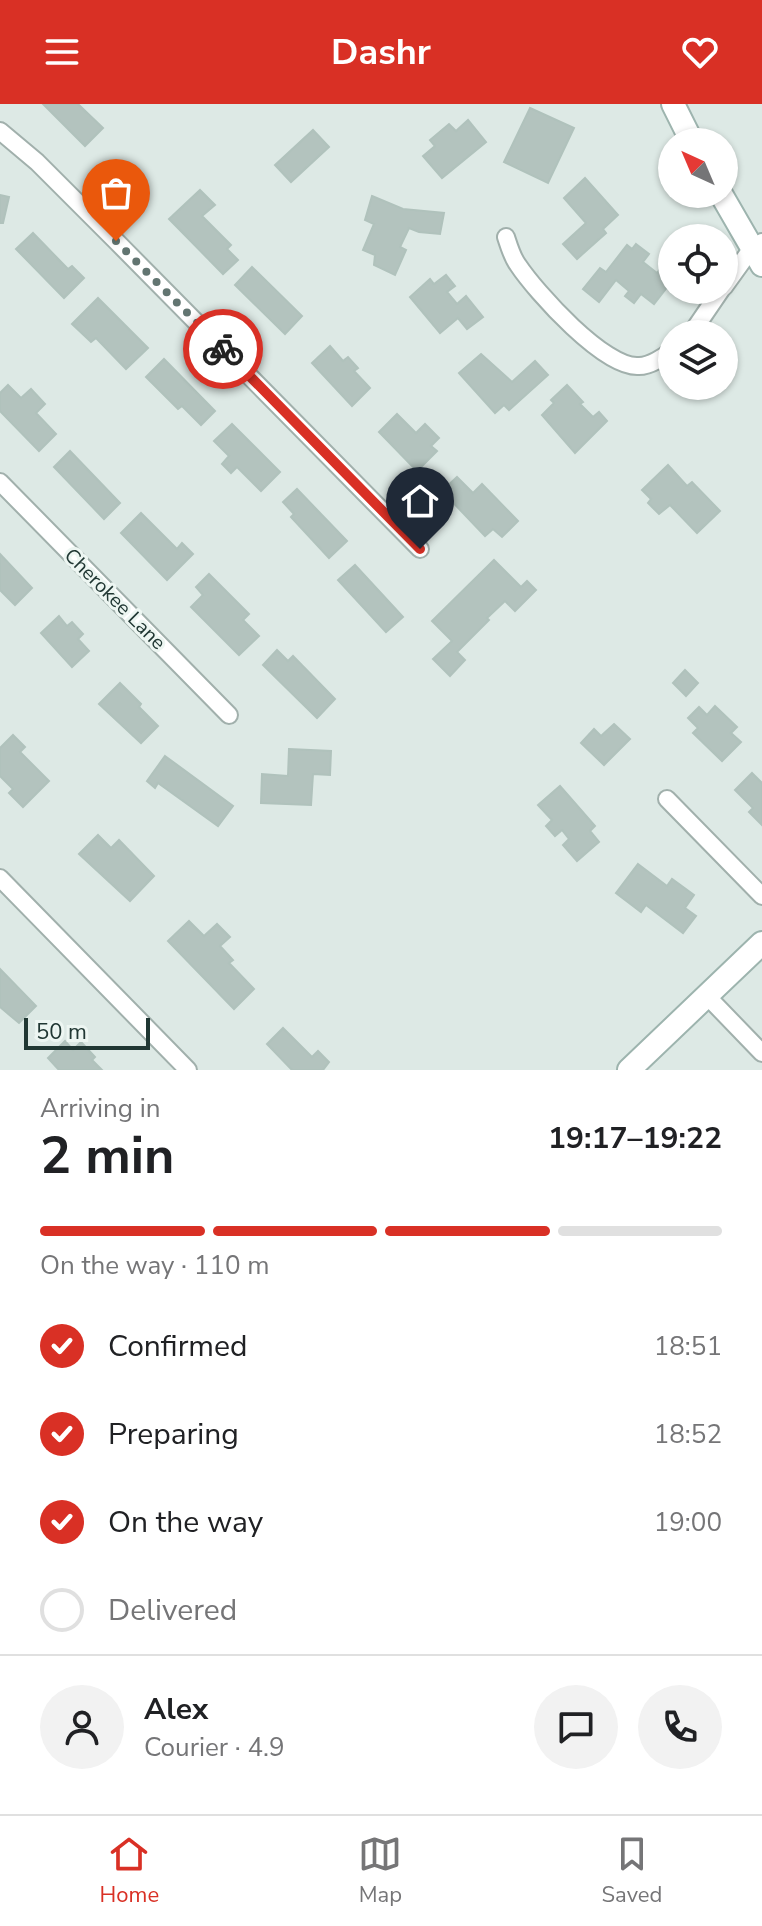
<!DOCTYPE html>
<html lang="en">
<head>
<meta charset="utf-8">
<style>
	:root { --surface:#fff; --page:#f2f2f2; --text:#202124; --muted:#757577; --line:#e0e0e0; --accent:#d93025 }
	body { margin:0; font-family:"Nunito Sans",sans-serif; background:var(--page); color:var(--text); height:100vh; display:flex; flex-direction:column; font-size:30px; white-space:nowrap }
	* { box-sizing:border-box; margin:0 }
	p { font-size:26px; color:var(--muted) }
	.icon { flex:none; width:44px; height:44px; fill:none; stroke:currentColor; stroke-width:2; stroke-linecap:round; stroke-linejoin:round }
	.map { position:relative; height:966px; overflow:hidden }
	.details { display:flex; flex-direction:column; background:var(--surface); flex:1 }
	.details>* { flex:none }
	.needle { width:52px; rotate:316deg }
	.tools { position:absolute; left:658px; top:24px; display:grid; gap:16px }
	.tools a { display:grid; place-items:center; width:80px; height:80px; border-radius:50%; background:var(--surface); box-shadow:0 2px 6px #0004; font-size:40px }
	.scale { position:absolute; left:24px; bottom:20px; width:126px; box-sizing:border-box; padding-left:8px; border:4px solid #203733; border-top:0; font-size:22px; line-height:28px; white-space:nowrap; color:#203733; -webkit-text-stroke:6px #edf6f2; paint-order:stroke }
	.pin { position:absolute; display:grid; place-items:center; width:68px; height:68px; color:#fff; margin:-82px -34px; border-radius:50% 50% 50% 0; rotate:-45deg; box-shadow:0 0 8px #0007 }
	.pin .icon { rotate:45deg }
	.courier { position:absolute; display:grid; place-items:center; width:80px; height:80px; margin:-40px; border:6px solid #d93025; border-radius:50%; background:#fff; color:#222; box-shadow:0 2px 10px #0007 }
	.head em { font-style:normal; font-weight:700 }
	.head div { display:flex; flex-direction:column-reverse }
	.head { display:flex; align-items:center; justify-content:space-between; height:136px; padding:0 40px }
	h1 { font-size:52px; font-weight:700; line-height:60px }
	.bar { display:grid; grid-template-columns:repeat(4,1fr); gap:12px 8px; align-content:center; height:96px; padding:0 40px }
	.bar i { height:10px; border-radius:6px; background:var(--line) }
	.bar .selected { background:var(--accent) }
	.bar p { grid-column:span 4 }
	.line { display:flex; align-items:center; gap:20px; padding:0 40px; border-top:2px solid var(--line) }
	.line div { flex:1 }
	.round { display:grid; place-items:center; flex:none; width:84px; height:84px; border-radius:42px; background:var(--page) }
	ol { padding:0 40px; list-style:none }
	li { display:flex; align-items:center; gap:24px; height:88px }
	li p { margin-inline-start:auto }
	li .icon { padding:8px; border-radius:50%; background:var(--accent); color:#fff; stroke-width:4 }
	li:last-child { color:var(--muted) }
	li i { width:44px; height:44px; border:4px solid var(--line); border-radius:50% }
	header { display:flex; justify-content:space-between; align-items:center; height:104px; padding:0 40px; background:var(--accent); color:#fff; font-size:36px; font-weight:700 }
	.tab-bar { display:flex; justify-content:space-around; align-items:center; height:112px; border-top:2px solid var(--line); background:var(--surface); font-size:22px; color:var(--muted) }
	.tab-bar a { display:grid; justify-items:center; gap:4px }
	.tab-bar .selected { color:var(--accent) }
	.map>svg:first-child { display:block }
</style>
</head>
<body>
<header><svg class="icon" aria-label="menu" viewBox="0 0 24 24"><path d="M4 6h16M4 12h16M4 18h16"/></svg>Dashr<svg class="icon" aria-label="heart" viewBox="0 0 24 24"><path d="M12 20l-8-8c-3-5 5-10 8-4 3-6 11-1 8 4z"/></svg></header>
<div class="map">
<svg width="762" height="966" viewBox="0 0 762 966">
	<rect width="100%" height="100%" fill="#dde9e5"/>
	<!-- building -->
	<g fill="#b3c3be" stroke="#b0c2bc" stroke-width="2">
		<polygon points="43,0 78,0 103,24 85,42"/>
		<polygon points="530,4 574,24 548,79 504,58"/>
		<polygon points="468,16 486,38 442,74 423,52 435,42 430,36 449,20 456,27"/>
		<polygon points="313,26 329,43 291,78 275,61"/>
		<polygon points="585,74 618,111 603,125 606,129 577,155 563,140 586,119 564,94"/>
		<polygon points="200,86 215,101 202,112 231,141 227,145 238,156 223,170 169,115"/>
		<polygon points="0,91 9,93 3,119 0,119"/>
		<polygon points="372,92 403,105 444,109 440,130 419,128 409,124 400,143 406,146 395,171 374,161 375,151 363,146 374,120 365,116"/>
		<polygon points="33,129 68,165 72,162 84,174 64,194 16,145"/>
		<polygon points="636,140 649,150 643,158 657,169 664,160 672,166 672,177 654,200 641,190 634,199 625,192 629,187 616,176 599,198 583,185 600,164 606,168 627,141 632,145"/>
		<polygon points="252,163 302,212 285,230 235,181"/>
		<polygon points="446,171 455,182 447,188 457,200 466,192 483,213 467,225 458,214 440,229 410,193 430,175 434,180"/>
		<polygon points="98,194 148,244 126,265 96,234 91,238 72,220"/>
		<polygon points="330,242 343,257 348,253 358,264 354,267 370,284 352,302 312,259"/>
		<polygon points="481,250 512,278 535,257 548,271 509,306 504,301 495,309 459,269"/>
		<polygon points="164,255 215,307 201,321 182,302 178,305 146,273"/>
		<polygon points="8,281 21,294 31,285 45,300 36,309 56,330 39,347 0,307 0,289"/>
		<polygon points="567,281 583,298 580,300 593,313 599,308 607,317 575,349 542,311 554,299 551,296"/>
		<polygon points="397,310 416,329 425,320 439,334 431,342 437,347 417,367 379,328"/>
		<polygon points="232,320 280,368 261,387 237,363 231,369 222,360 229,352 214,337"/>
		<polygon points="70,347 120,399 104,415 54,363"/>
		<polygon points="668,361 687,382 692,378 720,407 697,429 670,401 659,410 648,399 651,395 642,386"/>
		<polygon points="457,373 473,389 482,380 518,417 502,433 493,425 485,432 442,387"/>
		<polygon points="297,385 347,437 329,454 291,413 294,410 283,398"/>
		<polygon points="141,409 177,445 182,439 193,450 167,476 121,429"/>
		<polygon points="0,450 32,484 15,501 0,486"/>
		<polygon points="494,456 521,483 527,477 536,486 515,507 505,497 487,514 489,516 457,548 465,556 450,572 433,555 452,537 432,517"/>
		<polygon points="355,461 403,513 386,528 338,476"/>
		<polygon points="209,470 249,510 243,516 259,532 239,551 191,503 203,491 196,483"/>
		<polygon points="59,512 67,522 72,518 83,530 78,535 89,547 72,563 41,529"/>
		<polygon points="277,546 288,557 293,552 335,595 317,614 263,561"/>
		<polygon points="685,566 698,579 686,592 673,579"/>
		<polygon points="120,579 141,600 139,603 158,622 141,639 99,600"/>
		<polygon points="715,602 737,623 731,629 741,638 722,657 693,629 698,624 688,614 699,603 707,611"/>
		<polygon points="614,620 630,635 604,661 581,639 594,625 601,632"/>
		<polygon points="13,631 25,643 20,648 49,677 23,703 9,689 13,685 0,672 0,644"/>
		<polygon points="289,645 331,647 330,671 313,670 311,701 261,699 262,670 288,672"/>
		<polygon points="165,652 233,702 218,722 158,679 155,684 147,677"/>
		<polygon points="752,669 762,679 762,721 749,708 753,704 735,686"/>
		<polygon points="560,682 595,722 590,727 599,738 577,757 563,741 569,735 562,726 555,732 546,722 552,716 538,701"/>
		<polygon points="98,731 111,744 119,736 154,772 130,797 79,750"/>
		<polygon points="638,760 667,782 672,775 694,791 685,804 696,812 683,829 646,801 641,808 616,789"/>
		<polygon points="189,817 204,832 217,820 230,833 220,842 233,856 229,859 254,885 234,905 168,837"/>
		<polygon points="0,865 36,902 19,919 0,903"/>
		<polygon points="283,924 312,953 318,947 329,958 323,966 292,966 267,940"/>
		<polygon points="65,937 73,946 81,938 95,953 92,956 102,966 59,966 48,954"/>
	</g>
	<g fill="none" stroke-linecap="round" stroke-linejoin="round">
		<defs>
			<g id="street">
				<polyline points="0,27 37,58 116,137 420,445"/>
				<path d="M506,133C509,142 512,153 518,161C536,188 605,265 639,262C650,262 664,253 672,246"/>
				<polyline points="724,183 752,144 762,138"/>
				<polyline points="691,230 721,186"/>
				<polyline points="0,378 229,611"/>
				<polyline points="667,695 762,792"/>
				<polyline points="0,774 188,966"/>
				<polyline points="707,892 762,949"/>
			</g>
			<g id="secondary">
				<polyline points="673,0 692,38"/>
				<polyline points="721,90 762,161"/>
				<polyline points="629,966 762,839"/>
			</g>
		</defs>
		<!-- street casing -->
		<use href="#street" stroke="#a1b0ac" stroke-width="20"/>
		<!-- secondary casing -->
		<use href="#secondary" stroke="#9db4ae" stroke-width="26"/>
		<!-- street -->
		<use href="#street" stroke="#fff" stroke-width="16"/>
		<!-- secondary -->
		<use href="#secondary" stroke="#fff" stroke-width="22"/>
	</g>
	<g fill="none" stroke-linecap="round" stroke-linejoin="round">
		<!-- done -->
		<polyline stroke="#627571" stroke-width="8" stroke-dasharray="0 14.4" points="116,137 223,245"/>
		<!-- route -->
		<polyline stroke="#d93025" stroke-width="10" points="223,245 420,445"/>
	</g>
	<g text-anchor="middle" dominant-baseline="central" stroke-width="6" stroke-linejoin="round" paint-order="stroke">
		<!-- street labels -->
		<g font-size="20" fill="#203733" stroke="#edf6f2">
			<text transform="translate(115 495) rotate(45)">Cherokee Lane</text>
		</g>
	</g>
</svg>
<div class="tools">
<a><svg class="needle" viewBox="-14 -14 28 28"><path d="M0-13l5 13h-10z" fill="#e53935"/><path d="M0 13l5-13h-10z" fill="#757577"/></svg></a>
<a><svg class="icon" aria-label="locate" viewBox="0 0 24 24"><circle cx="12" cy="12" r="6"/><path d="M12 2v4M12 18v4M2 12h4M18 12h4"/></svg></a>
<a><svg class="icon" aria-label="layers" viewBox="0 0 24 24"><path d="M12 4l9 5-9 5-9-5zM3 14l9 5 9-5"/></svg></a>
</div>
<div class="scale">50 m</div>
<div class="pin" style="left:116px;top:137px;background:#ea580c"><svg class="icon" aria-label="bag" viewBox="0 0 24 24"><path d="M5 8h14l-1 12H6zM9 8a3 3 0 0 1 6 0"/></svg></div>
<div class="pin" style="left:420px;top:445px;background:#1f2937"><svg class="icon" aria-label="home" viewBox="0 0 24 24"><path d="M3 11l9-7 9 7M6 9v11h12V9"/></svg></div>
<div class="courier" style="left:223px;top:245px"><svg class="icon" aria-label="bike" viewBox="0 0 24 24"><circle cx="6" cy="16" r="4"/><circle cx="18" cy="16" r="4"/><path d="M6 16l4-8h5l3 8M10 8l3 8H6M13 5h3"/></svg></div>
</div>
<section class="details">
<div class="head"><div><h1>2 min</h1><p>Arriving in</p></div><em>19:17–19:22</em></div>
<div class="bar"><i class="selected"></i><i class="selected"></i><i class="selected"></i><i></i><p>On the way · 110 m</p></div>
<ol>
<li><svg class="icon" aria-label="check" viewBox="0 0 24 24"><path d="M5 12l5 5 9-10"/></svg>Confirmed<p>18:51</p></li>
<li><svg class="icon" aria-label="check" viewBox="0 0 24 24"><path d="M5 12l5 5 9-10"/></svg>Preparing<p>18:52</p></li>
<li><svg class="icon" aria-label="check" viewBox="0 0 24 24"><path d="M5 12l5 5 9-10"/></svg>On the way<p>19:00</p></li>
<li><i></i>Delivered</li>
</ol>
<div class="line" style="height:144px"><a class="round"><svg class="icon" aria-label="person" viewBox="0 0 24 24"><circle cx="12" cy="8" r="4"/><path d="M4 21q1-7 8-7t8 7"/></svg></a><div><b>Alex</b><p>Courier · 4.9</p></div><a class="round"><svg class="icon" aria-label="chat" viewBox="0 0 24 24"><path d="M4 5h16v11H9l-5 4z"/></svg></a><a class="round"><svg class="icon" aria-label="phone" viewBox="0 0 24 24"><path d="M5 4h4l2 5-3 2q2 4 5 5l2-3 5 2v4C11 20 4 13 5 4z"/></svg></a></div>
</section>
<nav class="tab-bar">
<a class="selected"><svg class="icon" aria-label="home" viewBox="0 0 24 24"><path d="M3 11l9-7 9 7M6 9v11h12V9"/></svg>Home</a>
<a><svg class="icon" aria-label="map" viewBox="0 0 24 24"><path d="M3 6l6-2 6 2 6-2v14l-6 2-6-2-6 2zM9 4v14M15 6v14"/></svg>Map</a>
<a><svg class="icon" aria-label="saved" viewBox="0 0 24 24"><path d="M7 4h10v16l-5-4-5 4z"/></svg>Saved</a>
</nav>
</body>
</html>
